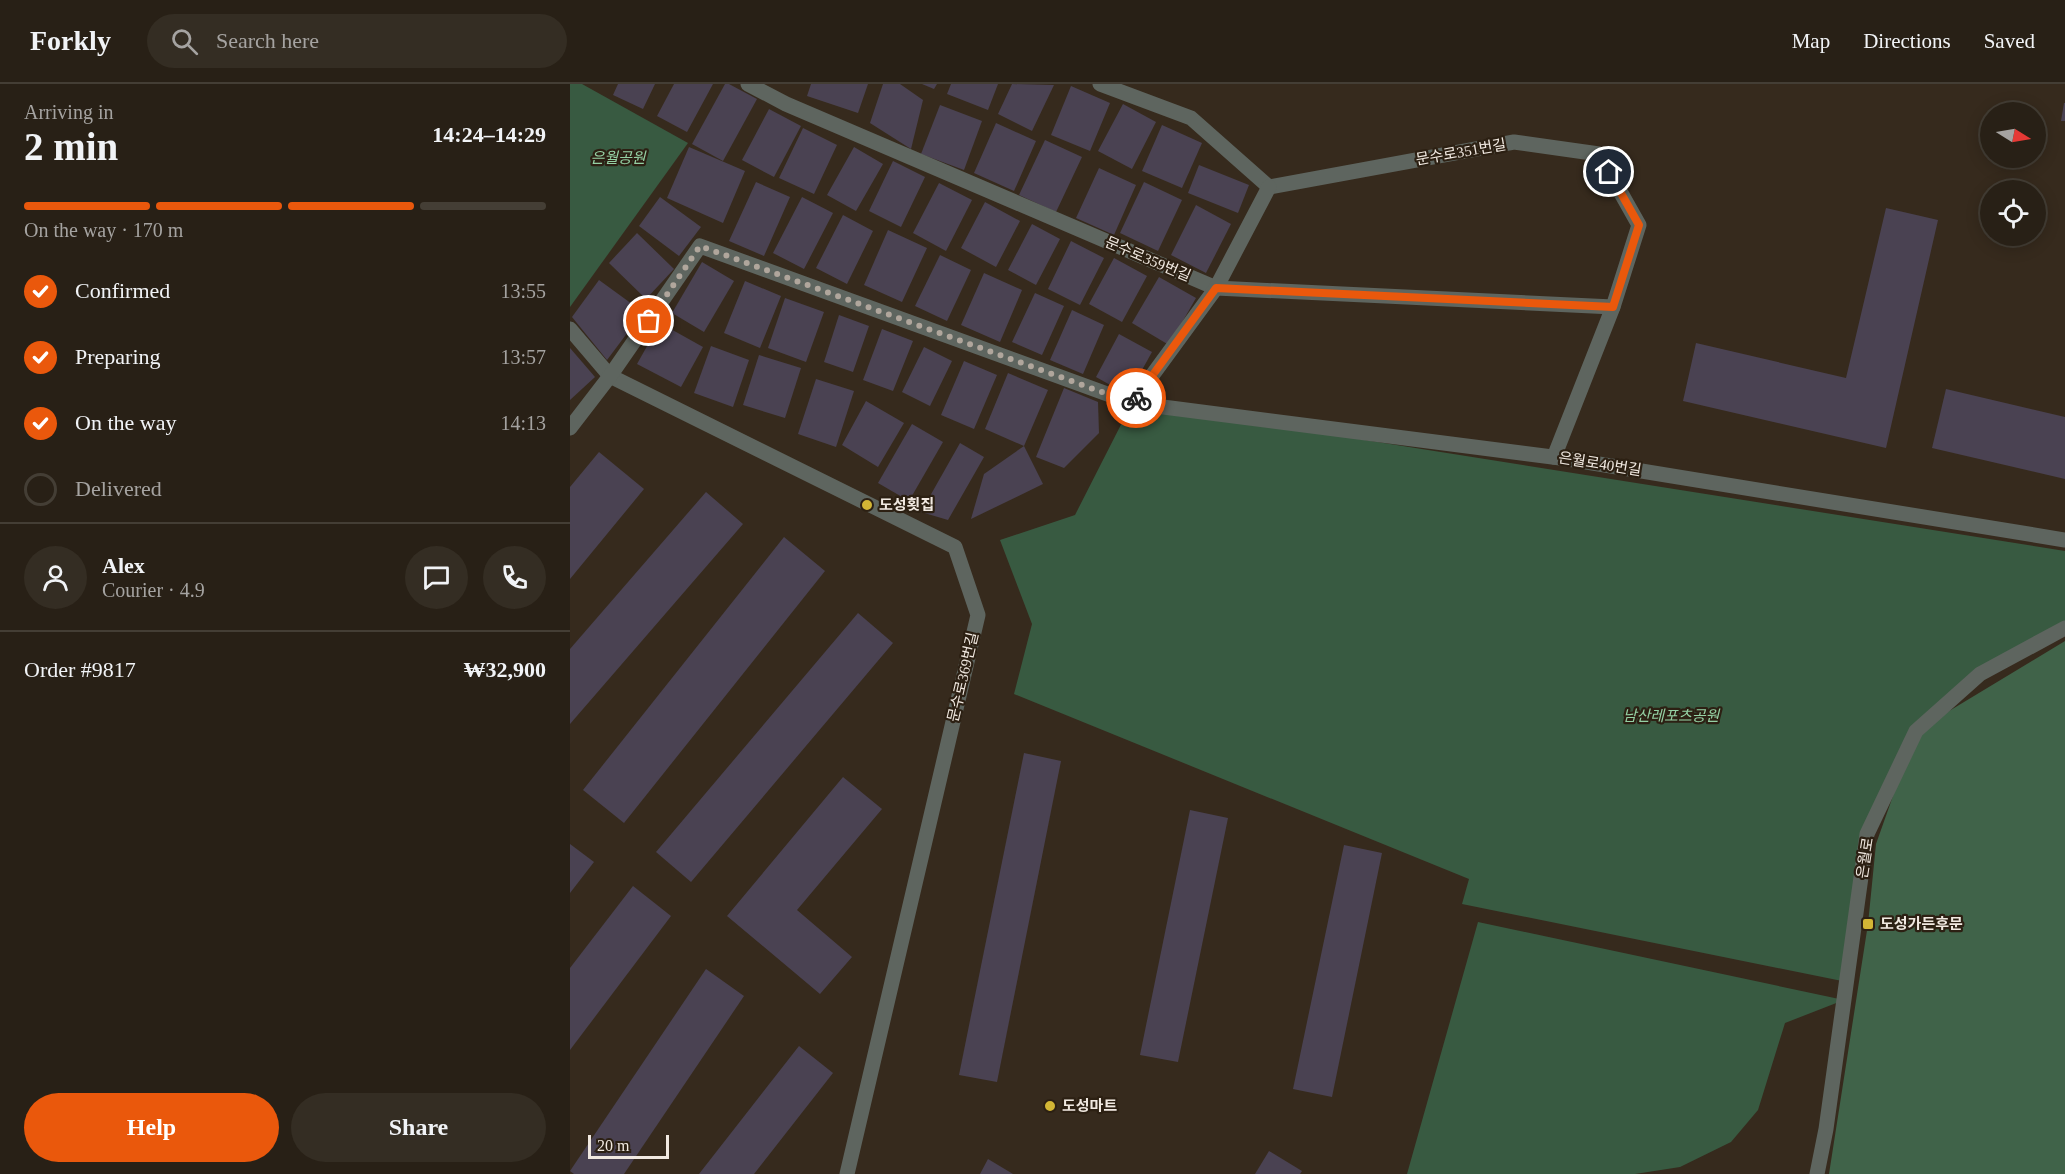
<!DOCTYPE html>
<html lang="en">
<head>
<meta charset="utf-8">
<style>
	:root { --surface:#282016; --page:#342d23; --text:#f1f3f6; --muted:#a5a3a1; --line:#443e35; --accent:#ea580c }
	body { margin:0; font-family:"Times New Roman","Noto Sans KR",serif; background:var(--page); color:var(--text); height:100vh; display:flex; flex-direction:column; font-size:22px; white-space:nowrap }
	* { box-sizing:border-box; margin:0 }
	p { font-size:20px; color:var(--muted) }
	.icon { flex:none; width:33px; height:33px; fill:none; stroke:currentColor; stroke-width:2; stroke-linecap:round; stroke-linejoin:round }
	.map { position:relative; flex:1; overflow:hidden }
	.sheet { display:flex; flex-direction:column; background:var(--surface); width:570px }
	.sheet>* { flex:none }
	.needle { width:39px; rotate:101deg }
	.controls { position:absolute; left:1410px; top:18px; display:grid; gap:12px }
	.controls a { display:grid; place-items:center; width:66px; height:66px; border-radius:50%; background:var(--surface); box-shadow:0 3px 15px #0003,0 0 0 2px var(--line); font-size:30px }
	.scale { position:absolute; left:18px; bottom:15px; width:81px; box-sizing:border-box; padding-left:6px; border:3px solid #f1e9e1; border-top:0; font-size:16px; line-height:21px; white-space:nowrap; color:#f1e9e1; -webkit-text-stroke:4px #2c2013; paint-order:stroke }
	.pin { position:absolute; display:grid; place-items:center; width:51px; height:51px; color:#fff; margin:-26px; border:3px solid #fff; border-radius:50%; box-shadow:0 2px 6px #0007 }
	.courier { position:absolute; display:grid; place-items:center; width:60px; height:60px; margin:-30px; border:4px solid #ea580c; border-radius:50%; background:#fff; color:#222; box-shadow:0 2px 8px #0007 }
	.overview em { font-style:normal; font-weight:800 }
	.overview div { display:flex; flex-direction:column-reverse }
	.overview { display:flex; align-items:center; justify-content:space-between; height:102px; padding:0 24px }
	h1 { font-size:39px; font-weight:800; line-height:45px }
	.bar { display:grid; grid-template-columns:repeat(4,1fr); gap:9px 6px; align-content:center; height:72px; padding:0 24px }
	.bar i { height:8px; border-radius:4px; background:var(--line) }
	.bar .current { background:var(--accent) }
	.bar p { grid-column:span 4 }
	.line { display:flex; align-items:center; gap:15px; padding:0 24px; border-top:2px solid var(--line) }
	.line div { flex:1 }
	.round { display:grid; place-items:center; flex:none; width:63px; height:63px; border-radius:32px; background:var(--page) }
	ol { padding:0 24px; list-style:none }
	li { display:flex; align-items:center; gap:18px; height:66px }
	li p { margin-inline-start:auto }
	li .icon { padding:6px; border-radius:50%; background:var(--accent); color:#fff; stroke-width:4 }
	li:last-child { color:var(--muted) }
	li i { width:33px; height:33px; border:3px solid var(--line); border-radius:50% }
	.primary-button { display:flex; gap:12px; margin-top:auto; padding:12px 24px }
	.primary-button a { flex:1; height:69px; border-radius:36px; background:var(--accent); color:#fff; font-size:24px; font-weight:800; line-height:69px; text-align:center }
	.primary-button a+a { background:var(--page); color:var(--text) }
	header { display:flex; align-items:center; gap:36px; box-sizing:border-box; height:84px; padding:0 30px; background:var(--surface); border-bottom:2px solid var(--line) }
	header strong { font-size:28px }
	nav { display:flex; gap:33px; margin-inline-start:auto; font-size:21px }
	.search { width:420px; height:54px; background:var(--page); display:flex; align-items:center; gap:15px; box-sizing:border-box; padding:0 21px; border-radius:33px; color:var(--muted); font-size:22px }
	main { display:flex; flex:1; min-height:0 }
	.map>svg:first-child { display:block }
</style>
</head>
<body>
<header>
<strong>Forkly</strong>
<div class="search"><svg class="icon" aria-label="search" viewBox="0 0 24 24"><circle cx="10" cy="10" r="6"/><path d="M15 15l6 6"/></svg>Search here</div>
<nav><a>Map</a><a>Directions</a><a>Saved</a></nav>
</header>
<main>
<section class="sheet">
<div class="overview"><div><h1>2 min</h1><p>Arriving in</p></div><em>14:24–14:29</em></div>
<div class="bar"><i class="current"></i><i class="current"></i><i class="current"></i><i></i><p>On the way · 170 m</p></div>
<ol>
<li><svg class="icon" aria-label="check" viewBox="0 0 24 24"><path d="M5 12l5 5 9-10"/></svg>Confirmed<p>13:55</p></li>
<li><svg class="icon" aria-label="check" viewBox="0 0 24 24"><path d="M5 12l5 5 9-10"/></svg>Preparing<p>13:57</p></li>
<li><svg class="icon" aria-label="check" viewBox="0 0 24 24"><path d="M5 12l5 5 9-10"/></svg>On the way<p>14:13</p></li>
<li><i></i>Delivered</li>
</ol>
<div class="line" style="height:108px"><a class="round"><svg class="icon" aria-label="person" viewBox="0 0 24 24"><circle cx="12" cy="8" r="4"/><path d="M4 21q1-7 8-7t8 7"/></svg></a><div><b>Alex</b><p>Courier · 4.9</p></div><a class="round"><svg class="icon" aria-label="chat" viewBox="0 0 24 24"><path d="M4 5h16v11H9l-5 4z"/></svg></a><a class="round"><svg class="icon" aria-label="phone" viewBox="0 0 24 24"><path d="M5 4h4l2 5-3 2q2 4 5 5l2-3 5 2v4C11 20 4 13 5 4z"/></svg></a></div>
<div class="line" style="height:78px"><div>Order #9817</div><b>₩32,900</b></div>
<div class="primary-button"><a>Help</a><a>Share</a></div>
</section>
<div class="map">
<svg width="1495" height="1090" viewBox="0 0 1495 1090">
	<rect width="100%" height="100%" fill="#362a1d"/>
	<!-- green -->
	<g fill="#385a41">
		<polygon points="0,0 12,0 118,59 0,223"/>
		<polygon points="562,319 1495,467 1495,541 1410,590 1346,647 1297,750 1277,898 892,820 899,795 444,610 462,540 430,456 505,431"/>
		<polygon points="908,838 1274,916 1215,939 1188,1026 1161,1058 1110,1083 1065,1090 837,1090"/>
	</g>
	<!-- forest -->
	<polygon fill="#406349" points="1495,557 1495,1090 1259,1090 1298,840 1306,760 1346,647"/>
	<!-- building -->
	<g fill="#4a4252">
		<polygon points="48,0 85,0 73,25 43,11"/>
		<polygon points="104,0 143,0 117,48 87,32"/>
		<polygon points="155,0 159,0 187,15 153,77 122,60"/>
		<polygon points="241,0 298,0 288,29 237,12"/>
		<polygon points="313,0 330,0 353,16 341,65 300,39"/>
		<polygon points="352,0 367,0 364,5"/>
		<polygon points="381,0 428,0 418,26 377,10"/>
		<polygon points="442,0 484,1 462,47 428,30"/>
		<polygon points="501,2 540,19 520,67 481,51"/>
		<polygon points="1494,19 1495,19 1495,37 1491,37"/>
		<polygon points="553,20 586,38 562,85 528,67"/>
		<polygon points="370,21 412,37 394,86 351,70"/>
		<polygon points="199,25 231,42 204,93 172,76"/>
		<polygon points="426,39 466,57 444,107 404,89"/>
		<polygon points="592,41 632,59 612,104 572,87"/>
		<polygon points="233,44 267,61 244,110 209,94"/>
		<polygon points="475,56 512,73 486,128 449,111"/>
		<polygon points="119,63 175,87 153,139 97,114"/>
		<polygon points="284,63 313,80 286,127 257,111"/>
		<polygon points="323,77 355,93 331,143 299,127"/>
		<polygon points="629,81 679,101 668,129 618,109"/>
		<polygon points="529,84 566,101 544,151 506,134"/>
		<polygon points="186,98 220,113 194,172 159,157"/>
		<polygon points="574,98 612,116 588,167 550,149"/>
		<polygon points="369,99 402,116 376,167 343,149"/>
		<polygon points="90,113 131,143 109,172 69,142"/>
		<polygon points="232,113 263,129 234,185 203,169"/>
		<polygon points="415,118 450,137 426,183 391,164"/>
		<polygon points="626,121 661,140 636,189 601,171"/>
		<polygon points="1316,124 1368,136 1316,364 1113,317 1126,259 1276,294"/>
		<polygon points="273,131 303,147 277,200 246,184"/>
		<polygon points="462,140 490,155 466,201 438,186"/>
		<polygon points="318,146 357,164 332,218 294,201"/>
		<polygon points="67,149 104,185 76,215 39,179"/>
		<polygon points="501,157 534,174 510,221 478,205"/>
		<polygon points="370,171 401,186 377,237 345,222"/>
		<polygon points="544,174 577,192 552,238 519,220"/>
		<polygon points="132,178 164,197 134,248 102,229"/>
		<polygon points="414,189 452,206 430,258 391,241"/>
		<polygon points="589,193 626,214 599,261 562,239"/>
		<polygon points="29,196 73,228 37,276 2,233"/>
		<polygon points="175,197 211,212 190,264 154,249"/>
		<polygon points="465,209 494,222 472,271 442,258"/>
		<polygon points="215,214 254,228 236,278 198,264"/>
		<polygon points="502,226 534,241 513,290 480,276"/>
		<polygon points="269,231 299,242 283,288 254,278"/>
		<polygon points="90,239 133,263 111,303 67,280"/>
		<polygon points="312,245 343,257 323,307 293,296"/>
		<polygon points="549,250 582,268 558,311 526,293"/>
		<polygon points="141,262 179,276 163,323 124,309"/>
		<polygon points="354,263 382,277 360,322 332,308"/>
		<polygon points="0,264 25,293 0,316"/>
		<polygon points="189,271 231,284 215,334 173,321"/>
		<polygon points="394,277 427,291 404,345 371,331"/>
		<polygon points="438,289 478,306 454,362 415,345"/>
		<polygon points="246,295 284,307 266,363 228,350"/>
		<polygon points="494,304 528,318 529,349 494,384 466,373"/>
		<polygon points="1376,305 1495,333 1495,395 1362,364"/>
		<polygon points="296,317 334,339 308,383 272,361"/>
		<polygon points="342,340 373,358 339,417 308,399"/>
		<polygon points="390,359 414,373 378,436 351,428"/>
		<polygon points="454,362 473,400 401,435 414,390"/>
		<polygon points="29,368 74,405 0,495 0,403"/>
		<polygon points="136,408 173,440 0,640 0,565"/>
		<polygon points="214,453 255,487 54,739 13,706"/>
		<polygon points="288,529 323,559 121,798 86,768"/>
		<polygon points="454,669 491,677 427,998 389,991"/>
		<polygon points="273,693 312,725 227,826 282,873 250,910 157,832"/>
		<polygon points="620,726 658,734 608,978 570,971"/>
		<polygon points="0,760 24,778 0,809"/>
		<polygon points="774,761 812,769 762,1013 723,1005"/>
		<polygon points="63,802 101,832 0,966 0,884"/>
		<polygon points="136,885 174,912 54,1090 4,1090 0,1087"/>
		<polygon points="229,962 263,989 184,1090 129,1090"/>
		<polygon points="699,1067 732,1087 730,1090 685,1090"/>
		<polygon points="418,1075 443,1090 410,1090"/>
	</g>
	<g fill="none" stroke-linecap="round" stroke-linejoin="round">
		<!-- minor -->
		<g stroke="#5e655f" stroke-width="15">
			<polyline points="178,0 216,20 646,204 1043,223"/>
			<polyline points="530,0 621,34 699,103 944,58 1029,70 1069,141 1043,223 984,373"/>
			<polyline points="0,245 40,292 385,463 408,531 277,1090"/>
			<polyline points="562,319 646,204 699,103"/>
			<polyline points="0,344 40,292 130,162 562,319 998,375 1495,456"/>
		</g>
		<!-- tertiary -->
		<polyline stroke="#5e655f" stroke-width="15" points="1247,1090 1256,1045 1297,750 1346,647 1410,590 1495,544"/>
	</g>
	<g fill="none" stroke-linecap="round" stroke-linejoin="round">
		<!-- done -->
		<polyline stroke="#b0a69c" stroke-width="6" stroke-dasharray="0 10.8" points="79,237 130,162 562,319 566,314"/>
		<!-- route -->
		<polyline stroke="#ea580c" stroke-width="8" points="566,314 646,204 1043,223 1069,141 1039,88"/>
	</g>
	<!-- markers -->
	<g fill="#d3b635" stroke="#2c2013" stroke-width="2">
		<circle cx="297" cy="421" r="6"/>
		<rect x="1292" y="834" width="12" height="12" rx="3"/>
		<circle cx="480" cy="1022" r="6"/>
	</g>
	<g text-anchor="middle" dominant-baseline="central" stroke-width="4.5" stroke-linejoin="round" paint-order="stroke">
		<!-- street labels -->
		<g font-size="15" fill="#f1e9e1" stroke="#2c2013">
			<text transform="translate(891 68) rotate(-10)">문수로351번길</text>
			<text transform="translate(578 175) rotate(23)">문수로359번길</text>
			<text transform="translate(1030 380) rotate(9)">은월로40번길</text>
			<text transform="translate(393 593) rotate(-77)">문수로369번길</text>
			<text transform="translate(1295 774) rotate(-81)">은월로</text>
		</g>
		<!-- park labels -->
		<g font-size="15" font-style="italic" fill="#95d1a4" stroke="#2c2013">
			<text x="48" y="74">은월공원</text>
			<text x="1101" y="632">남산레포츠공원</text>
		</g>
		<!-- poi labels -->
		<g font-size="15" font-weight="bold" fill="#f1e9e1" stroke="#2c2013" text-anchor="start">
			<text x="309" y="421">도성횟집</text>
			<text x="1310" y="840">도성가든후문</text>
			<text x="492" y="1022">도성마트</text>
		</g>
	</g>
</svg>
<div class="controls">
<a><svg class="needle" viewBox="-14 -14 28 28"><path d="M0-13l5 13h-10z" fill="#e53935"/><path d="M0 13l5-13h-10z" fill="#a5a3a1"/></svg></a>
<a><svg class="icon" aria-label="locate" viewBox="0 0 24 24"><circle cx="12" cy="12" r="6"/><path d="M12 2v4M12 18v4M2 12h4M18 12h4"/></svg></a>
</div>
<div class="scale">20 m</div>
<div class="pin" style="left:79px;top:237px;background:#ea580c"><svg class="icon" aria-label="bag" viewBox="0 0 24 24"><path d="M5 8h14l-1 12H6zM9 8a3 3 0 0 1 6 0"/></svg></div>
<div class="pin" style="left:1039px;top:88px;background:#1f2937"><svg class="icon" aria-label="home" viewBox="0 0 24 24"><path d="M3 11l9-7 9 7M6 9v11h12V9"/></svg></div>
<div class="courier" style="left:566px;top:314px"><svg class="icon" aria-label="bike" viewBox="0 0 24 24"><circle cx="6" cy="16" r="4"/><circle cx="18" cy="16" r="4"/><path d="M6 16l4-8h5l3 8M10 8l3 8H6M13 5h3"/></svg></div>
</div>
</main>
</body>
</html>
